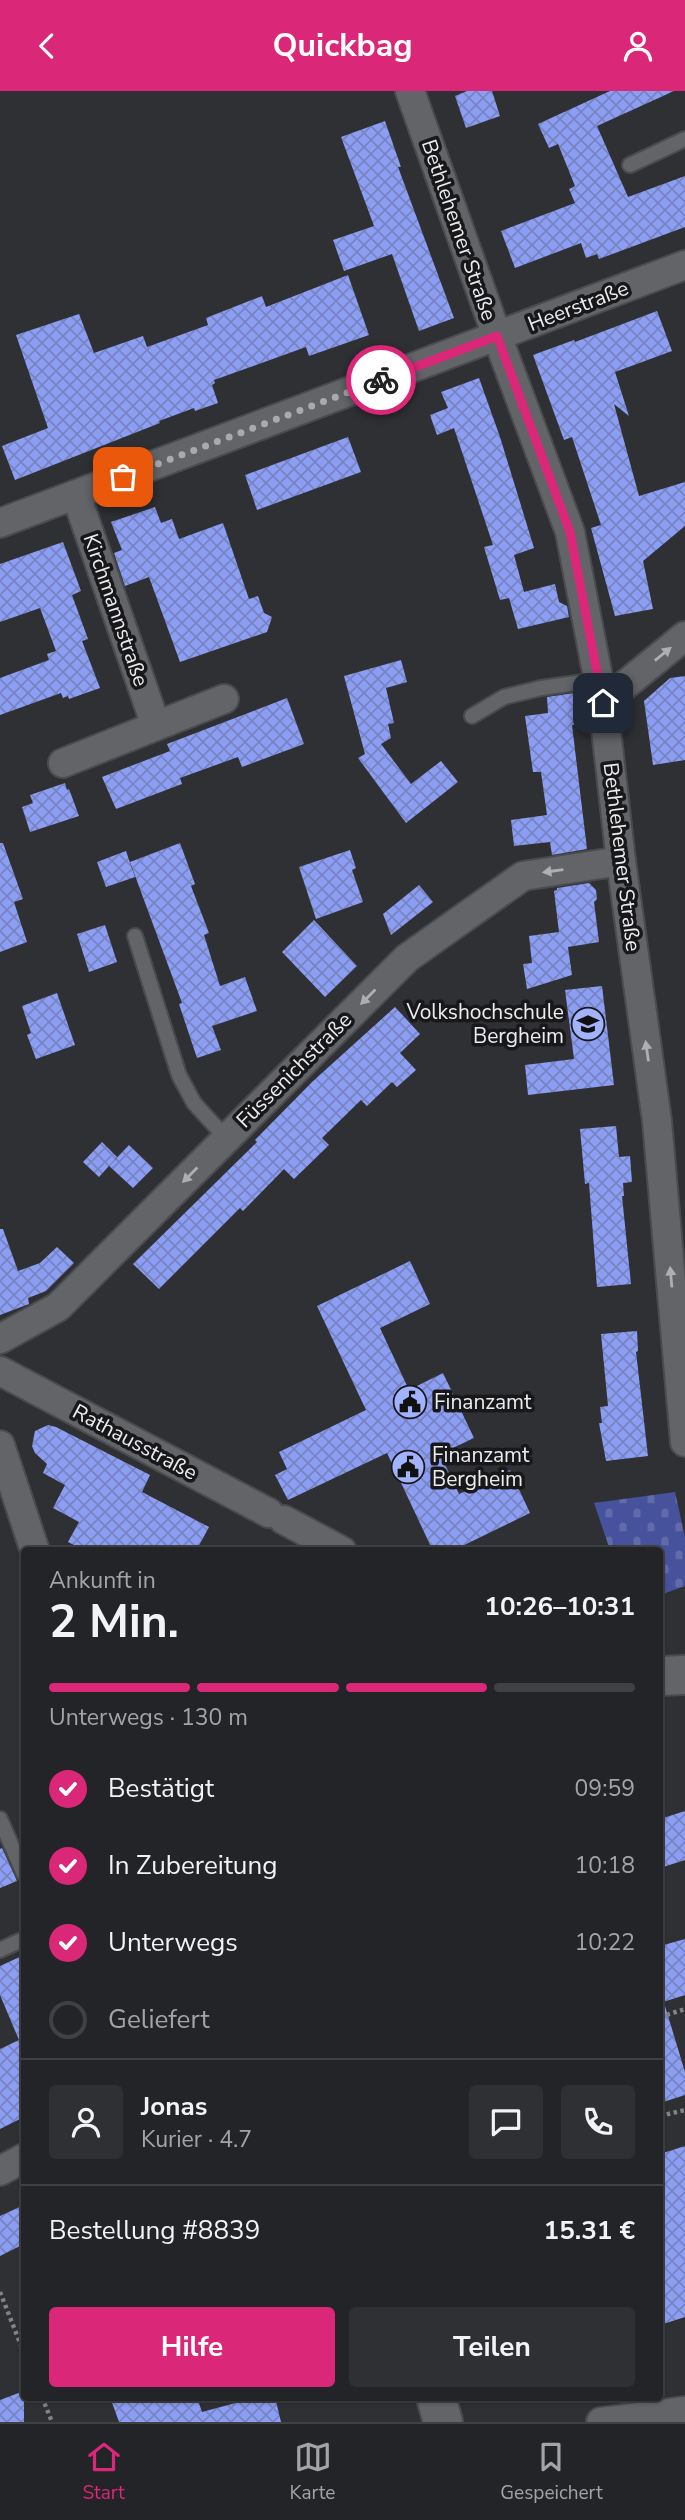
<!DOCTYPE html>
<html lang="de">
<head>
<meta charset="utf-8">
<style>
	:root { --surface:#232427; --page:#2f3033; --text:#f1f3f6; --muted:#a3a4a7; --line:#404144; --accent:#db2777 }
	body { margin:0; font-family:"Nunito Sans",sans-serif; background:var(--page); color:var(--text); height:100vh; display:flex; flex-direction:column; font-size:26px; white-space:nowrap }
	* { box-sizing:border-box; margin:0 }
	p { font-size:23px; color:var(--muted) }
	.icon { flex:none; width:38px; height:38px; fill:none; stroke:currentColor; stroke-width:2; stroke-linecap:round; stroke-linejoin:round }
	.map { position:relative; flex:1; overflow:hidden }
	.sheet { position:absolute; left:21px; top:1456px; width:642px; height:854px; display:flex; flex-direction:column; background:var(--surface); border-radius:7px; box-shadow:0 2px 5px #0004,0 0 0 2px var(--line) }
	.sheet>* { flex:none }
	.pin { position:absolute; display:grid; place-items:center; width:60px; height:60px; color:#fff; margin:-30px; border-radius:14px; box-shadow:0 4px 10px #0006 }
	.courier { position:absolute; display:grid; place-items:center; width:70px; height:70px; margin:-35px; border:5px solid #db2777; border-radius:50%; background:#fff; color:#222; box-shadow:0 2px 9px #0007 }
	.headline em { font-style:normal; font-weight:700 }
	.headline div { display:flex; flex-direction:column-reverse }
	.headline { display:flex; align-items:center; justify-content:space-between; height:119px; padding:0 28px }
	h1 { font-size:46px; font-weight:700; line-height:52px }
	.bar { display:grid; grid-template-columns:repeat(4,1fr); gap:10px 7px; align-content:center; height:84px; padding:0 28px }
	.bar i { height:9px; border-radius:5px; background:var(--line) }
	.bar .on { background:var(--accent) }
	.bar p { grid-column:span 4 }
	.line { display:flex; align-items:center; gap:18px; padding:0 28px; border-top:2px solid var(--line) }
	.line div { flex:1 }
	.round { display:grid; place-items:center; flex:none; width:74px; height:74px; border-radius:7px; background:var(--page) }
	ol { padding:0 28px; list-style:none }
	li { display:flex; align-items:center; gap:21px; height:77px }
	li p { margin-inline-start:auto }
	li .icon { padding:7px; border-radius:50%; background:var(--accent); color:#fff; stroke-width:4 }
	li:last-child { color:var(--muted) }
	li i { width:38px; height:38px; border:4px solid var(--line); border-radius:50% }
	.primary-button { display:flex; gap:14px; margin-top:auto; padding:14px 28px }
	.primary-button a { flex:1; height:80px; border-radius:7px; background:var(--accent); color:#fff; font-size:28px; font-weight:700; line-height:80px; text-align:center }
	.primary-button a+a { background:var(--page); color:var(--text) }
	header { display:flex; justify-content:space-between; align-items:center; height:91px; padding:0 28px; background:var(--accent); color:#fff; font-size:32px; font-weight:700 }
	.dock { display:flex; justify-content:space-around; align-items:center; height:98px; border-top:2px solid var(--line); background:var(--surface); font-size:19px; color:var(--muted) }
	.dock a { display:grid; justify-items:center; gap:4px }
	.dock .on { color:var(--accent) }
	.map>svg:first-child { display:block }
</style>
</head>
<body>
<header><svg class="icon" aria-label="back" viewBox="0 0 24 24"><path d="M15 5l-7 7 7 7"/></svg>Quickbag<svg class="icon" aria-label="person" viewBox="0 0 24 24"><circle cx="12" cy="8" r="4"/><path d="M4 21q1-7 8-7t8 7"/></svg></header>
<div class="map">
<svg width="685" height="2331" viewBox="0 0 685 2331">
	<defs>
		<pattern id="cemetery-stones" width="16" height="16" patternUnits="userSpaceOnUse" patternTransform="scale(1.75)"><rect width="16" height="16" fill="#46529b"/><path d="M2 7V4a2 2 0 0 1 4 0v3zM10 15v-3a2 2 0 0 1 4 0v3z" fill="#616ba9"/></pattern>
		<pattern id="building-cross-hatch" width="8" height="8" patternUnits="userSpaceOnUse" patternTransform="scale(1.75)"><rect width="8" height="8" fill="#8c9ef4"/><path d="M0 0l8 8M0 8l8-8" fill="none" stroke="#7784c0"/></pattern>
	</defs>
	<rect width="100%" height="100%" fill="#2f3034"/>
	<!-- cemetery -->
	<polygon fill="url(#cemetery-stones)" points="675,1401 685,1446 685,1495 660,1504 660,1460 610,1459 594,1412"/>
	<!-- building -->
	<g fill="url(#building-cross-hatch)">
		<polygon points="467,0 492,0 500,25 466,37 455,5"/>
		<polygon points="610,0 674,0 597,35 628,106 685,85 685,136 599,168 597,163 586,167 581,152 515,177 501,140 575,112 569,98 575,95 558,53 549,57 538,33"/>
		<polygon points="385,30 401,76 398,76 454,227 419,240 392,163 344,180 333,149 374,135 341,46"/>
		<polygon points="348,184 369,244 309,265 306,256 214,289 215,292 212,294 218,312 195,320 194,317 159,330 160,332 15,389 2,355 48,337 16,244 79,223 94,262 143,245 147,256 208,234 206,227 262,205 266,216"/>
		<polygon points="657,220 672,260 615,281 629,325 614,313 639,405 685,391 685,435 643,470 653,518 615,525 591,437 601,434 572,346 564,349 533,264 574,249 575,251"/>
		<polygon points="479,287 500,346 534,457 514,464 524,501 555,493 559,511 567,515 569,526 518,538 509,507 500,509 484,456 493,454 454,337 437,344 430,324 448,317 441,301"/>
		<polygon points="348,346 361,381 257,419 245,384"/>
		<polygon points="155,416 161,432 172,428 179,448 223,432 249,508 258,505 264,522 272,526 267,541 180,571 149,486 125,495 114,462 122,459 111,431"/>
		<polygon points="63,451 81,500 72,504 88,548 82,550 100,597 69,608 68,605 63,607 61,602 0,624 0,587 49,569 47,563 56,560 40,517 0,531 0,473"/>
		<polygon points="401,569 407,591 386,597 394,632 388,633 391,647 381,653 411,693 441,670 458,691 406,732 358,667 365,663 344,585"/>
		<polygon points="685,585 685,669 653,674 644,610 670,587"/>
		<polygon points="582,601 586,632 572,634 587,758 552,764 550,751 514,755 511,729 547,724 541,681 533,681 525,625 548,622 547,606"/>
		<polygon points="287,607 304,653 242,676 238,666 180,687 182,693 116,718 102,686 170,660 167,653"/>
		<polygon points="65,692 67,699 69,698 79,725 30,741 22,716 33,712 30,704"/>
		<polygon points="0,752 3,752 23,808 14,811 27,851 0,861"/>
		<polygon points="180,752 195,793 191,795 209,842 204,844 220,895 245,886 257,920 212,935 221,959 197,967 179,913 182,912 130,771"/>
		<polygon points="350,759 356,777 352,779 363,811 316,828 299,776"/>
		<polygon points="126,760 135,786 106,796 97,771"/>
		<polygon points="589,792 596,799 597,808 594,811 599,851 568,856 572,884 527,898 523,873 532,872 529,845 559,841 554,800 557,799 557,797"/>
		<polygon points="419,794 433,811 391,844 383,823"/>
		<polygon points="314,829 357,875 325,906 282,861"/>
		<polygon points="105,834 117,871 89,881 77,843"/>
		<polygon points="602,895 614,994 528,1004 525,974 574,968 565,899"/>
		<polygon points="57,902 75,954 36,968 27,944 31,942 22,915"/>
		<polygon points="395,916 420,943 400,962 416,979 397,996 392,991 367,1015 361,1009 322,1047 329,1054 294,1088 284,1078 243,1120 240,1117 159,1198 133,1173 257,1051 255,1049 312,991"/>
		<polygon points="616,1035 619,1066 630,1065 632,1091 623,1092 624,1105 622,1105 631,1193 597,1196 589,1092 585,1093 580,1038"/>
		<polygon points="102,1051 117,1066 99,1086 83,1071"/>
		<polygon points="129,1054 153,1077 133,1097 109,1075"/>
		<polygon points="0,1138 3,1138 18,1180 40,1172 57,1156 74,1172 46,1200 28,1207 29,1213 0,1224"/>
		<polygon points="410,1170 430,1213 380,1237 409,1299 443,1282 474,1347 440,1363 459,1403 510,1379 530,1422 452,1460 433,1460 387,1362 288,1409 275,1384 287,1378 279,1361 366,1319 317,1215"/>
		<polygon points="637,1240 638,1260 636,1261 648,1365 606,1370 599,1332 602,1332 600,1316 608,1315 601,1243"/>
		<polygon points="48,1334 56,1336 150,1384 142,1401 209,1436 196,1460 86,1460 68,1451 79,1431 53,1417 65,1394 43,1382 47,1373 35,1362 32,1355 35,1340"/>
		<polygon points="685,1720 685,1769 660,1777 660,1728"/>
		<polygon points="2,1757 17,1790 0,1797 0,1758"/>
		<polygon points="685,1848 685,1904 660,1912 660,1855"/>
		<polygon points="24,1864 24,2026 0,2038 0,1958 19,1949 0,1904 0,1875"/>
		<polygon points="665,1915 685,1981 685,2004 660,2012 660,1916"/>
		<polygon points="685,2055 685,2226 660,2234 660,2063"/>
		<polygon points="24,2114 24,2153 0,2165 0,2125"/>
		<polygon points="24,2300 24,2331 0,2331 0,2309"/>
		<polygon points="110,2306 197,2306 202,2321 258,2306 275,2306 281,2331 119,2331"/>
	</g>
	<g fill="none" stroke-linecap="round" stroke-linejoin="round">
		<defs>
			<g id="lane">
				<polyline points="630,74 685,48"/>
				<polyline points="472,625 504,606 541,597 598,589"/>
				<polyline points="135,845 179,984 194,1012 226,1047"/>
				<polyline points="0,1728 24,1783"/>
				<polyline points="0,1859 24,1848"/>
			</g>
			<g id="street">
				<polyline points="410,0 497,245 570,441 603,612 621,770 657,1030 685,1351"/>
				<polyline points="0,432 685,174"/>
				<polyline points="603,612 685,545"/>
				<polyline points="156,635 224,608"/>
				<polyline points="63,672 156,635 76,404"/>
				<polyline points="0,1248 58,1216 407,867 523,785 621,770"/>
				<polyline points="0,1280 269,1422"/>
				<polyline points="0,1354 35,1460"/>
				<polyline points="284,1429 342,1460"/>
				<polyline points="0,2080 24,2067"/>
				<polyline points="601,2331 685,2320"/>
			</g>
			<g id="secondary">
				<polyline points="660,1585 685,1584"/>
				<polyline points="436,2306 443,2331"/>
			</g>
		</defs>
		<!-- lane casing -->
		<use href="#lane" stroke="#4a4b4f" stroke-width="18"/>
		<!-- street casing -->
		<use href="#street" stroke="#4a4b4f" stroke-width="32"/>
		<!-- secondary casing -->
		<use href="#secondary" stroke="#4a4b4f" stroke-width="42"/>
		<!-- path -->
		<g stroke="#828386" stroke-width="4.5" stroke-dasharray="3.5 3.5" stroke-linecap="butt">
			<polyline points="660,1926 685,1918"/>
			<polyline points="660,2025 685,2019"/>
			<polyline points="0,2201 24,2262"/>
			<polyline points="42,2306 52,2331"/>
		</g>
		<!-- lane -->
		<use href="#lane" stroke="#626468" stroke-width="14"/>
		<!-- street -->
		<use href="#street" stroke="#626468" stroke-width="28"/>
		<!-- secondary -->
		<use href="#secondary" stroke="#626468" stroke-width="38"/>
	</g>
	<!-- one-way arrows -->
	<defs><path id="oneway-solid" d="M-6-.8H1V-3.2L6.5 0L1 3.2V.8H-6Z" transform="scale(1.75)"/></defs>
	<g fill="#adafb2">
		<use href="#oneway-solid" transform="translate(663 563) rotate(-39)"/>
		<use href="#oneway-solid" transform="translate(553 780) rotate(172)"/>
		<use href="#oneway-solid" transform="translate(368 906) rotate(135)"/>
		<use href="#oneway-solid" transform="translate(647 960) rotate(-98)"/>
		<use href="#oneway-solid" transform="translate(190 1084) rotate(135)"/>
		<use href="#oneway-solid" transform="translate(671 1186) rotate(-95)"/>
	</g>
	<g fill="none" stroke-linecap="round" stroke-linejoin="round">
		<!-- done -->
		<polyline stroke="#a9aaae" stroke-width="7" stroke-dasharray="0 12.6" points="123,386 381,289"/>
		<!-- route -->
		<polyline stroke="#db2777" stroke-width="9" points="381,289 497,245 570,441 603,612"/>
	</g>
	<!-- icons -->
	<defs>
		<symbol id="university-disc" viewBox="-11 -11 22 22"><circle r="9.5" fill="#a2b2fd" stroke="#18181a"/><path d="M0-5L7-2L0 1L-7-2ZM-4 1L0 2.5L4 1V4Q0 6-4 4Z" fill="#111"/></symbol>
		<symbol id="civic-disc" viewBox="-11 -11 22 22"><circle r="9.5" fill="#a2b2fd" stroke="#18181a"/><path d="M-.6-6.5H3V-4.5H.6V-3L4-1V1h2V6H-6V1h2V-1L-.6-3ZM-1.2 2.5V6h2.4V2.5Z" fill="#111"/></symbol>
	</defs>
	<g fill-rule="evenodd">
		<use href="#university-disc" x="569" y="914" width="38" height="38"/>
		<use href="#civic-disc" x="391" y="1292" width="38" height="38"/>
		<use href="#civic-disc" x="389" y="1357" width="38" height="38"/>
	</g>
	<g text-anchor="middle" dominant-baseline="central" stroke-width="7" stroke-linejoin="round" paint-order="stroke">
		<!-- street labels -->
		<g font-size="21" fill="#ebecef" stroke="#18181a">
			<text transform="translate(459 139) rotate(71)">Bethlehemer Straße</text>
			<text transform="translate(578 215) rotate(-21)">Heerstraße</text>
			<text transform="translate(116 519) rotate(71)">Kirchmannstraße</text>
			<text transform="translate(622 766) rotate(83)">Bethlehemer Straße</text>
			<text transform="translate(294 979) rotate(-45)">Füssenichstraße</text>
			<text transform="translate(135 1351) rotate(28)">Rathausstraße</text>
		</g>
		<!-- poi labels -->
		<g font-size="21" fill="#ebecef" stroke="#18181a" text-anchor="start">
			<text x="564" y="921" text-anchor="end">Volkshochschule<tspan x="564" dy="24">Bergheim</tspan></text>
			<text x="434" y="1311">Finanzamt</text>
			<text x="432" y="1364">Finanzamt<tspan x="432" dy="24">Bergheim</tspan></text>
		</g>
	</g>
</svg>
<div class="pin" style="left:123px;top:386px;background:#ea580c"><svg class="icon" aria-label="bag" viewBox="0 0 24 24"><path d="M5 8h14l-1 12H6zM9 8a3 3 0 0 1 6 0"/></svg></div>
<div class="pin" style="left:603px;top:612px;background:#1f2937"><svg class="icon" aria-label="home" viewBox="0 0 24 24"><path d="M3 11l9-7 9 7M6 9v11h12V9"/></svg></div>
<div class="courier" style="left:381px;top:289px"><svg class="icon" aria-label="bike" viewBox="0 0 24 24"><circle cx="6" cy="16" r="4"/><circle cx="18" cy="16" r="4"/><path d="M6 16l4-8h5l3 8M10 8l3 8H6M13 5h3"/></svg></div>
<section class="sheet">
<div class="headline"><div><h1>2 Min.</h1><p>Ankunft in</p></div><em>10:26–10:31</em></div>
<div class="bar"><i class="on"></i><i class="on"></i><i class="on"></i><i></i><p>Unterwegs · 130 m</p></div>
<ol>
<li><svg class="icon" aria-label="check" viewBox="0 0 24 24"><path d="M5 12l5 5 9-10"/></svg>Bestätigt<p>09:59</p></li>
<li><svg class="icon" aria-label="check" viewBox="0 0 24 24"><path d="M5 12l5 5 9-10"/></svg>In Zubereitung<p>10:18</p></li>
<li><svg class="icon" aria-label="check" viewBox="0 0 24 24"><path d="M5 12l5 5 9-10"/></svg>Unterwegs<p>10:22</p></li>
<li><i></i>Geliefert</li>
</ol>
<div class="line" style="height:126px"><a class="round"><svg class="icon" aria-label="person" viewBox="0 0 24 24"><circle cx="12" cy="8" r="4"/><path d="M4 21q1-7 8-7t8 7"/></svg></a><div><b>Jonas</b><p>Kurier · 4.7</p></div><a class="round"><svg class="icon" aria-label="chat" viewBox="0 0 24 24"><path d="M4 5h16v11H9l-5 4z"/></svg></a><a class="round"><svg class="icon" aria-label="phone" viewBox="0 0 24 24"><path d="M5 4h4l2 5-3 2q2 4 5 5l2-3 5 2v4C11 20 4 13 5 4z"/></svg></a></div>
<div class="line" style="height:91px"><div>Bestellung #8839</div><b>15.31 €</b></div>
<div class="primary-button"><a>Hilfe</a><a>Teilen</a></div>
</section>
</div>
<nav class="dock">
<a class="on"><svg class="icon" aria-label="home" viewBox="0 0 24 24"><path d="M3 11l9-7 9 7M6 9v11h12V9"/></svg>Start</a>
<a><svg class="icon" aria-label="map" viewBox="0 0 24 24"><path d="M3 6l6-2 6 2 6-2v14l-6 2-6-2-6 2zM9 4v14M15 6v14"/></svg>Karte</a>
<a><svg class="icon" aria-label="saved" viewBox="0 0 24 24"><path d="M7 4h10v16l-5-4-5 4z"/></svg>Gespeichert</a>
</nav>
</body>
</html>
